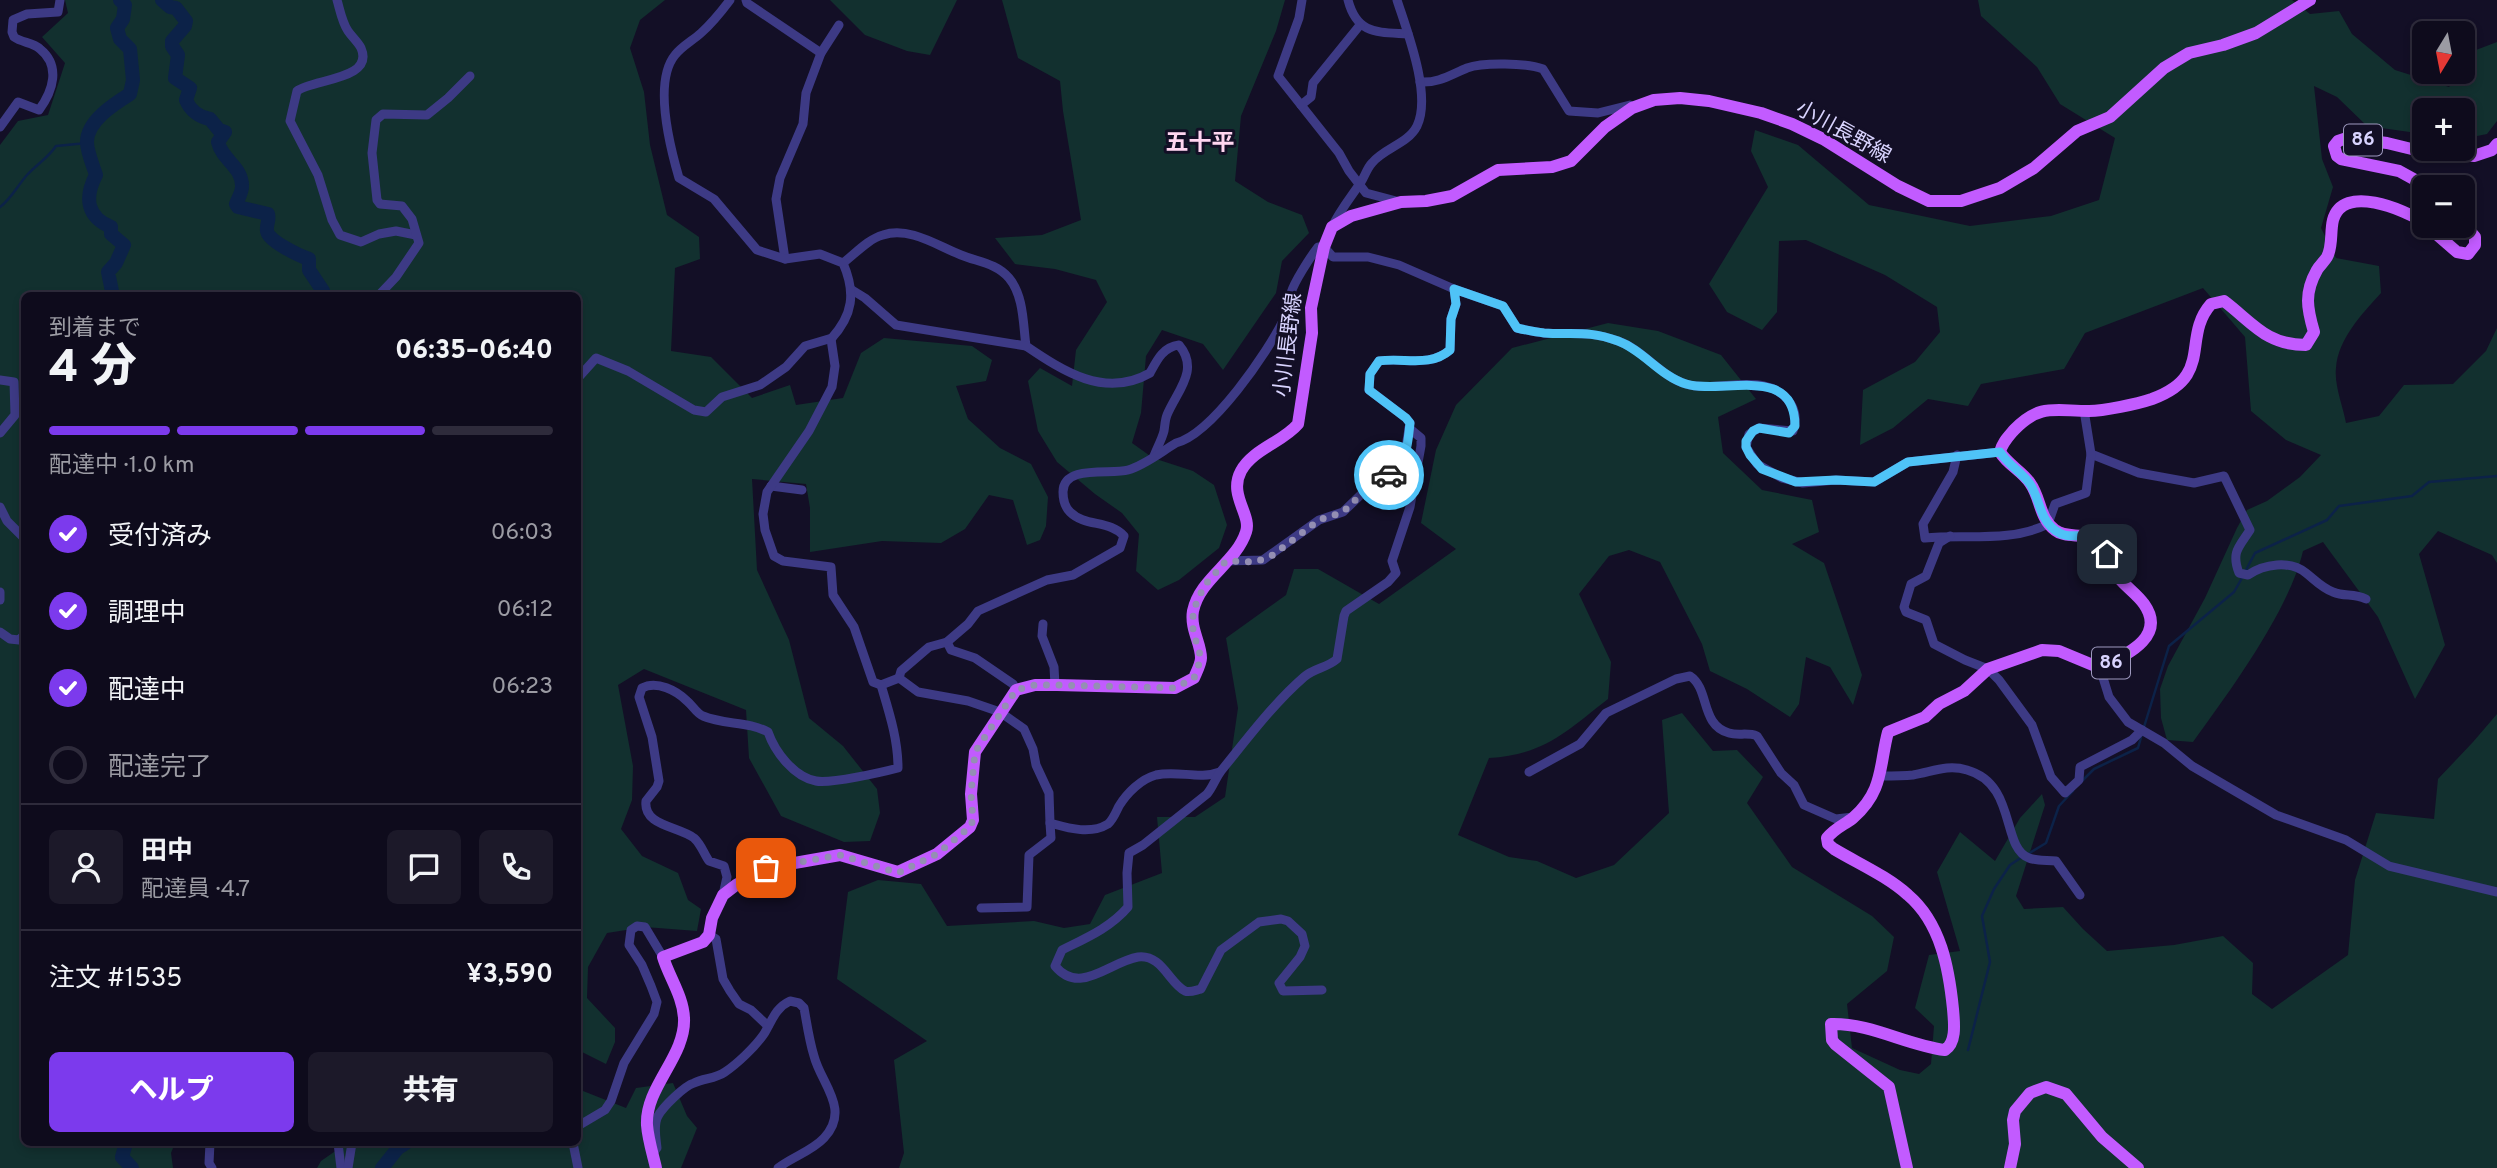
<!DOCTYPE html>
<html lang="ja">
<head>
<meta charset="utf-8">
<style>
	:root { --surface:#0e0b1c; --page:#1c1929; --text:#f1f3f6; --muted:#9b9ba3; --line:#2e2b3b; --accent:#7c3aed }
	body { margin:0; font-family:Overpass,"Noto Sans JP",sans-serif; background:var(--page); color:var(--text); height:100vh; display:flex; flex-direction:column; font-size:26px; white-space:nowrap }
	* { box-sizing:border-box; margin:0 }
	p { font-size:23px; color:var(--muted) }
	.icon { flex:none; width:38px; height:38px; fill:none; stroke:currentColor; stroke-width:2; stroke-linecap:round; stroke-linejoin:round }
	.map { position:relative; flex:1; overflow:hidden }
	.details { position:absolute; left:21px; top:292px; width:560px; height:854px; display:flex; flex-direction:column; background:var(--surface); border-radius:10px; box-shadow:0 4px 10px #0003,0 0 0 2px var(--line) }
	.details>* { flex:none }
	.needle { width:46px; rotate:190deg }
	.tools { position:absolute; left:2412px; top:21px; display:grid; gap:14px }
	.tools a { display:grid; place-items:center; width:63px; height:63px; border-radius:10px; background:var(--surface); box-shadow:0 4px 10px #0003,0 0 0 2px var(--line); font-size:35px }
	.pin { position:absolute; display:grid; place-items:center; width:60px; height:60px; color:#fff; margin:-30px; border-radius:14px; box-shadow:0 4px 10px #0006 }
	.courier { position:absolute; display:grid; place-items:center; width:70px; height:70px; margin:-35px; border:5px solid #4fc3f7; border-radius:50%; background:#fff; color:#222; box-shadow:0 2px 9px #0007 }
	.headline em { font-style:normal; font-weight:800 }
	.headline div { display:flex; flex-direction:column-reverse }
	.headline { display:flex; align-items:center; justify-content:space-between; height:119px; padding:0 28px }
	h1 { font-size:46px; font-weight:800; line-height:52px }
	.bar { display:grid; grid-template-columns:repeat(4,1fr); gap:10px 7px; align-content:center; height:84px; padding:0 28px }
	.bar i { height:9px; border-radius:5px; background:var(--line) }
	.bar .current { background:var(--accent) }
	.bar p { grid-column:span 4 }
	.line { display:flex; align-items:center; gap:18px; padding:0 28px; border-top:2px solid var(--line) }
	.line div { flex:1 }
	.round { display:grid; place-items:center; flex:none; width:74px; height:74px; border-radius:10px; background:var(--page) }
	ol { padding:0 28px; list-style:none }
	li { display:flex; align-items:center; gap:21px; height:77px }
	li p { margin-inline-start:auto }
	li .icon { padding:7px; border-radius:50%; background:var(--accent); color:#fff; stroke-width:4 }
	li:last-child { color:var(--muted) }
	li i { width:38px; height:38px; border:4px solid var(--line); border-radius:50% }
	.button { display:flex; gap:14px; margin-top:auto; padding:14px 28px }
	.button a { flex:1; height:80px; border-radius:10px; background:var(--accent); color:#fff; font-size:28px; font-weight:800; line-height:80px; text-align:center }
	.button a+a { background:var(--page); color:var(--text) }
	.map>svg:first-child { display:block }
</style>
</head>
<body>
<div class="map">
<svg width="2497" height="1168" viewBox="0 0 2497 1168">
	<rect width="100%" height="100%" fill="#130f26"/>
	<!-- green -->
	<g fill="#12302f">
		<polygon points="65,0 665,0 640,20 630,48 644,92 650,145 667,215 699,237 700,259 675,268 671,351 711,357 752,398 790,385 796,405 843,398 861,353 884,338 972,346 992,360 986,381 956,386 968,419 1000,448 1031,464 1048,497 1046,526 1040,540 1027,545 1013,500 989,495 965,529 941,543 882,541 810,552 810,508 806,484 752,479 757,570 789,640 809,718 843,746 877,789 880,813 870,841 844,842 781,816 749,758 746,710 644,669 618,685 633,766 632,800 621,829 642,856 678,873 688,900 701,909 697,931 645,927 607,933 588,967 587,998 615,1028 615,1042 606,1064 578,1050 578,509 581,495 578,492 578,296 230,296 229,291 169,292 169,296 24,296 24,1143 175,1143 171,1153 173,1168 0,1168 0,145 18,121 48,115 65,63 42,37 68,13"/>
		<polygon points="830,0 957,0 930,55 907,51 865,35"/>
		<polygon points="1002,0 1285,0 1276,31 1241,116 1235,181 1268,202 1302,215 1309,233 1282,261 1276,293 1223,370 1203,344 1162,330 1146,356 1141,413 1132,443 1153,458 1193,471 1214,485 1227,525 1219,548 1179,580 1158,590 1136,571 1139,534 1122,513 1095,494 1057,462 1038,431 1028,381 1040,368 1072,386 1076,350 1107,302 1096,280 1055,269 1015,264 995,238 1042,235 1081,220 1063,111 1060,81 1018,58"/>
		<path d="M1978,0H2292L2310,14L2339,11L2352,34L2395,70L2449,87L2476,50L2497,42V121L2487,134L2462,139V110H2424V134L2367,126L2337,97L2314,86L2322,159L2333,187L2321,228L2336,258L2379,266L2381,293C2362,314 2338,339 2336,368C2334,385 2343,406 2346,423L2379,416L2404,385L2453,384L2486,351L2497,328V563L2492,555L2438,531L2419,554L2445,645L2415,699L2378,617L2323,542L2303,551C2289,611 2230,691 2193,742L2167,740L2161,718L2160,689L2168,666L2205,598L2237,528L2247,510L2267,501L2300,477L2321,455L2286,440L2251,411L2245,337L2203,288L2085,333L2064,369L1981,384L1968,406L1928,399L1893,428L1860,445L1863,390L1915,362L1940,332L1937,307L1885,275L1806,240L1779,241L1777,312L1762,330L1727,312L1709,284L1768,187L1751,151L1755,130L1798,145L1869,205L1970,226L2051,216L2099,200L2115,138L2060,104L2037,67L1981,16Z"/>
		<path d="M1608,323L1658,331L1721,355L1756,399L1718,417L1723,453L1762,490L1812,500L1819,532L1792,544L1824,563L1862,675L1853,705L1830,667L1806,657L1799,704L1790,717L1747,689L1710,671L1702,644L1660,562L1629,550L1609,556L1579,594L1611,662L1608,699C1567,731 1544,755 1489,758L1458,835L1509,857L1537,861L1576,878L1614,865L1669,813L1662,720L1682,713L1713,751L1737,750L1763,777L1747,803L1792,867L1872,916L1894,937L1887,971L1847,1004L1852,1048L1900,1070L1919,1074L1931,1064L1934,1026L1915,1008L1929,955L1960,951L1937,872L1960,832L1995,861L2020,818L2042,794L2045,805L2016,896L2024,909L2063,907L2083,929L2107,951L2174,945L2223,936L2253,963L2252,994L2272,1009L2348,955L2355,880L2376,813L2434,819L2438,779L2473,742L2497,714V1168H899L904,1153L894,1060L927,1041L837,979L848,892L878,880L921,884L947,926L1034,921L1064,928L1090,924L1105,895L1162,873L1157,817H1195L1225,797L1238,708L1226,638L1286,595L1294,569H1318L1379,604L1456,549L1421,523L1436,450L1456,405L1512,348Z"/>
		<polygon points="673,1083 687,1116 697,1128 681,1168 317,1168 321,1161 347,1143 578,1143 578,1089 626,1108 636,1088"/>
	</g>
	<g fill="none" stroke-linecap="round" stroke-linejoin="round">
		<!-- stream -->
		<g stroke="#0c2248" stroke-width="2.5">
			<path d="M0,207C11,199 18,185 27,175C36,165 48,158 56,146L87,143"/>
			<polyline points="2245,572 2255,553 2327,520 2339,506 2412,496 2429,482 2497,476"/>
			<polyline points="2144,727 2169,646 2234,592 2242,578"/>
			<polyline points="2082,781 2094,769 2138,748 2142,734"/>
			<polyline points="2028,854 2046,843 2059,806 2073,791"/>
			<polyline points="1968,1050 1990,962 1982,916 1994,889 2010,865 2022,857"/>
		</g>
		<!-- river -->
		<g stroke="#0c2248" stroke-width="14">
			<path d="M162,0L170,7L176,8L186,21L185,26L172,41V46L178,55L175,78L190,88L186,100C190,110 199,117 210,119L219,130L225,132L218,142C222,160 243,167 242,187C242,192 238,199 236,204L238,207L268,214C270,220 266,224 267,231C268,241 300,256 309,259V270L323,291L322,296"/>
			<path d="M113,296L108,272L116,263L124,245L111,234V227C87,217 84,198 96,175C93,165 87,152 87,142C87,121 114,104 130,94L133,80L130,49L120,39L117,28L123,19L125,5L120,0"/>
			<polyline points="126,1143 122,1157 132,1168"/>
			<polyline points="382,1168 398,1148 406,1143"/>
		</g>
		<!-- minor -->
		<g stroke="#3d3a85" stroke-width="9">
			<path d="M337,0C340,10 342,22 348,31C352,37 358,42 361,48C375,80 312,79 297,91L290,121L318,175L332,220L340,235L361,242L379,234L396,231L416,235"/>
			<polyline points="746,0 747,3 821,53"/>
			<polyline points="1302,0 1299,18 1278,76 1339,153 1349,171 1366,193 1400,202"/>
			<path d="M1348,0C1357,35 1378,32 1408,34"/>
			<path d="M1420,82C1439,83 1450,75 1467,68C1483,62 1527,63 1543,69L1569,111L1598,113L1630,105"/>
			<polyline points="1301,105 1311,97 1313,83 1360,25"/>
			<path d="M0,127L18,102L39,110C53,91 61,66 40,49C33,42 22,43 14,37L12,32L13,20L27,14L58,12L60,0"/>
			<path d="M1332,227C1340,210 1351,197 1361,182C1365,176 1367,168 1372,163C1384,148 1408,144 1417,126C1432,95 1407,31 1397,0"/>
			<polyline points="785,259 776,199 780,178 803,124 806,93 821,53 839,25"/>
			<path d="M843,263C855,254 868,239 883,235C909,226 938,246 961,255C978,262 996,263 1009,278C1024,296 1023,324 1026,346C1063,371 1105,399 1150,373C1157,360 1163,347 1179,345C1200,370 1177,391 1167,415C1165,420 1165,425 1164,431C1162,439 1157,448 1154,456"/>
			<polyline points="852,290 865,298 896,325 1026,346"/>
			<polyline points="378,296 396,277 419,243 412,219 402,206 380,204 377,200 372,153 376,120 383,114 427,115 448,98 470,76"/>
			<polyline points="578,378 596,358 628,371 694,410 706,412 722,397 760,385 786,367 805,346 832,338"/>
			<polyline points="0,380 14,382 15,415 0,433"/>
			<path d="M2091,454L2139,473L2194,483L2224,476L2250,530C2239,547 2231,552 2239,573L2248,575C2264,564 2290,560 2306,573C2315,580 2322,588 2333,592C2345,597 2353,593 2366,599"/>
			<path d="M1957,455L1953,472L1923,524L1925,538C1965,534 2010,543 2048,524L2055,504L2086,493L2091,454L2084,410"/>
			<polyline points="771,486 802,490"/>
			<polyline points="0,507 7,521 24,538"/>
			<polyline points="1950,536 1939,543 1926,576 1911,584 1904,607 1906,612 1926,620 1934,644 1965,660 1988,669 1999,680 2032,725 2051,777 2065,793 2079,780 2080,767 2132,740 2142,730"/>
			<path d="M1226,561L1263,560L1319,520L1343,512L1377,479L1396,471L1400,468L1404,459L1410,423L1406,418L1369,390L1370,374L1379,361C1404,357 1429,368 1450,350L1451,319L1456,304L1454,289"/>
			<polyline points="0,592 0,600"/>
			<polyline points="1043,624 1042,636 1054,667 1055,685"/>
			<polyline points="0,632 10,639 19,640 24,635"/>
			<polyline points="947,642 951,650 975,658 1013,684 1016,690"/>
			<polyline points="2100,668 2109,697 2128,722 2164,743 2192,766 2276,815 2346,840 2389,866 2497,892"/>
			<path d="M899,678L901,671L929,647L947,642L968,624L978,611L1047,580L1073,575L1120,548L1124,536C1110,520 1085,527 1070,512C1065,507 1063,499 1063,492C1063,464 1111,475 1128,470C1145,465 1161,452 1176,443C1212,434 1268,352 1284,319C1287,311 1288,302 1291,293C1294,282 1311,256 1318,247H1324L1333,257H1368L1399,265L1454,289L1503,306L1517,328C1526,330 1535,332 1544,333C1573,335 1588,330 1618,341C1644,350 1660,376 1686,384C1718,394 1771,368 1792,406C1796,414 1796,423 1793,431L1759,428L1749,434L1746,447L1757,464L1782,478L1803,483L1836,480L1874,482L1908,462L2000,452"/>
			<path d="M881,685L899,678L918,692L968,701L1000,712L1024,729L1033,749L1036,765L1049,793L1050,823C1068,828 1090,835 1108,824C1113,820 1116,812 1119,806C1127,793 1141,779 1156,775C1178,770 1199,780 1220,772"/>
			<path d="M1529,772L1580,744L1606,713L1676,679L1690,676C1710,689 1700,725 1729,733C1738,736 1748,732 1757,736L1781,773L1794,785L1804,805L1836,819L1853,817"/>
			<path d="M1881,776C1891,776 1903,776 1913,775C1932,772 1947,764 1967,770C2017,784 2001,848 2029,858C2036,861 2047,860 2056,861L2080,895"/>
			<path d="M723,895L727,877L724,866L709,861C704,854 701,844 694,838C678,826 643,826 646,801L657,787L659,781L652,737L639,697L642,688C657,680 677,691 687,701C693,706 697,714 703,716C724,725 748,721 768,732C775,752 794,777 816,781C830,784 883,772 898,768C898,739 889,712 881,685L873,682L854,627L833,595L831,567L783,561L774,556L765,530L763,514L767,492L809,431L832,387L835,366L831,339C853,315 856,293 843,263L820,254L785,259L757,250L714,199L679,178C670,147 653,82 675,55C682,46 692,41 701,33C711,24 721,12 730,0"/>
			<polyline points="981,908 1027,907 1029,855 1051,838 1050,823"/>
			<polyline points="709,935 716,939 723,979 730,991 739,1004 751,1010 768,1026"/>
			<path d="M1322,990L1283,991L1279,983L1300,957L1305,946L1302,934L1288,921L1281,919L1259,922L1221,950L1201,989C1196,990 1190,993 1185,991C1169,983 1162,954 1138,957C1109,962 1080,996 1055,966L1062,950C1086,938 1110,928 1128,907L1127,873L1129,853L1143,845L1207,794C1213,787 1215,779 1221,771C1247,739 1273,704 1304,677C1314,668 1327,668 1337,659L1344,616L1346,611L1388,582L1396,573L1392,561L1410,507L1421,446V438L1409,428"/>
			<polyline points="578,1126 605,1110 611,1101 624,1063 654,1014 657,1002 651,986 642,965 629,945 631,930 637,926 645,927 663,957"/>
			<polyline points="210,1143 209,1163 212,1168"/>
			<polyline points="338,1143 341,1168"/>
			<polyline points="573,1143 578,1168"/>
			<path d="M653,1153L657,1148C656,1138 653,1125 658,1116C663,1107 684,1086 694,1083C704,1078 715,1079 725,1072C737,1064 755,1047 764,1034C772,1021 775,1008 790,1001L799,1003L804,1008C807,1024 809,1040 814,1056C821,1084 851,1109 824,1138C812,1151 792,1157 778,1168"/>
			<polyline points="348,1168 352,1143"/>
		</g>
		<!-- major -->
		<g stroke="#c25bff" stroke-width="12">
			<polyline points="2428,187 2399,171 2341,159 2337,156 2334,146 2338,141 2347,138 2387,143 2428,153 2442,152 2474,156 2492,150 2497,144"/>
			<polyline points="2427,226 2457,252 2468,254 2475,245 2475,237 2462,222"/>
			<path d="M656,1168C653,1155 648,1139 647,1125C645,1087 686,1056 684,1018C683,996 669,977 663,957L703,942L709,935L712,918L723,895L736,885L766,868L840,855L898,872L937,854L970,827L973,820L971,794L975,752L1016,690L1035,685H1057L1175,688L1194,678C1196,673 1201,664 1201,658C1201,643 1190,629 1193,611C1200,578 1236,563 1246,532C1252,515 1228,495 1241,471C1253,449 1283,442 1298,424L1312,333L1311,308L1324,247L1332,227L1351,216L1401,202L1426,201L1452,196L1498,170L1552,167L1571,161L1605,127L1632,108L1654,100L1680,98L1709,101L1761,113L1792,124L1823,139L1898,186L1929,201H1961L2000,188L2034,168L2077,131L2110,117L2164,68L2189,53L2223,45L2256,33L2310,0"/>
			<path d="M1907,1168L1889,1087L1835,1044L1832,1040L1831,1024C1871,1023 1906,1045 1945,1050C1957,1042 1954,1022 1953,1009C1949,969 1941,923 1908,895C1887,876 1859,864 1834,849L1828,844L1827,838C1835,828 1844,825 1853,818C1884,791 1879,766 1888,732L1925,717L1939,704L1964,691L1988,669L2042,650L2059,651L2100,668C2123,656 2168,638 2144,604C2137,594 2126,587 2118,577C2109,566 2108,549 2096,541C2084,532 2066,539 2055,530C2039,518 2041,498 2030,483C2022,471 2008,465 2000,452C2002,443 2008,437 2014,430C2040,403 2055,411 2089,411C2104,411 2137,404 2152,399C2215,376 2181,338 2211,304L2224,301C2253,323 2266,345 2306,345L2314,332C2307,308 2304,293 2317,270C2320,265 2324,262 2327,257C2333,246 2330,232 2333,220C2343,183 2404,210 2424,222"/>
			<polyline points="2010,1168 2015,1144 2013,1120 2015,1111 2030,1093 2046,1087 2066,1094 2102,1137 2138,1168"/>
		</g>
	</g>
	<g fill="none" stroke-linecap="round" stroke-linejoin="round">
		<!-- done -->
		<polyline stroke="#948fb3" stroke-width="7" stroke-dasharray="0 12.6" points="766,868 840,855 898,873 937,854 970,827 973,820 971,794 975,752 1016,690 1035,685 1055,685 1175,688 1194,678 1201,658 1193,631 1193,611 1204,586 1226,561 1256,562 1273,555 1319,520 1343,512 1377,479 1389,475"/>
		<!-- route -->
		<path stroke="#4fc3f7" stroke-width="9" d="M1389,475C1407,466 1408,441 1410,423L1406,418L1369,390L1370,374L1379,361C1404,357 1429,368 1450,350L1451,319L1456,304L1454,289L1503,306L1517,328C1526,330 1535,332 1544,333C1573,335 1588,330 1618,341C1643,350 1660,376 1686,384C1721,395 1795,363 1795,426L1789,433L1759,428L1753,431L1746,441V447L1750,455L1762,469L1796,482L1836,480L1874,482L1908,462L2000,452C2008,465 2022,472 2030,484C2040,499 2039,519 2056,531C2074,544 2085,523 2107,554"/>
	</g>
	<g text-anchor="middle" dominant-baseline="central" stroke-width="6" stroke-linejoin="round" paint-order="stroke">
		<!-- shield labels -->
		<g fill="#130f26" stroke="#9e99be" stroke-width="2">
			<rect x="2344" y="124.5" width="38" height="31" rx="5"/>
			<rect x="2092" y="647.5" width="38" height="31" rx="5"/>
		</g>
		<g font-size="19" font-weight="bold" fill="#d9d4ff">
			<text x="2363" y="140">86</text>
			<text x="2111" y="663">86</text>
		</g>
		<!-- street labels -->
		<g font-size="21" fill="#d9d4ff" stroke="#130f26">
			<text transform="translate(1843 133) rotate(29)">小川長野線</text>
			<text transform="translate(1289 345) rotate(-83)">小川長野線</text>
		</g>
		<!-- neighbourhood labels -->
		<g font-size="23" font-weight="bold" fill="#ffd6f0" stroke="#130f26">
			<text x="1200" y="144">五十平</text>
		</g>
	</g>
</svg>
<div class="tools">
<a><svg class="needle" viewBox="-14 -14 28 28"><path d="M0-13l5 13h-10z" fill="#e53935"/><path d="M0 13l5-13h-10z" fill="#9b9ba3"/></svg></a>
<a>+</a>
<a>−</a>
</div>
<div class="pin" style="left:766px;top:868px;background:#ea580c"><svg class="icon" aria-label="bag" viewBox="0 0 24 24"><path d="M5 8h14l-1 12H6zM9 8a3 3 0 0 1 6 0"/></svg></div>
<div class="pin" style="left:2107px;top:554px;background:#1f2937"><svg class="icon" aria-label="home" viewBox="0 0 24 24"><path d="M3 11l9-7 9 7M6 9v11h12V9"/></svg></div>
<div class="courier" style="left:1389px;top:475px"><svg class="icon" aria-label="car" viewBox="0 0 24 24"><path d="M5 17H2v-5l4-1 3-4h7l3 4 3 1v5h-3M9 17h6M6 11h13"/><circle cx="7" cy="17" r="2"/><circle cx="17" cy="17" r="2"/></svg></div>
<section class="details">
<div class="headline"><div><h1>4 分</h1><p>到着まで</p></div><em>06:35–06:40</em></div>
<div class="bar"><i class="current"></i><i class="current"></i><i class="current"></i><i></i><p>配達中 · 1.0 km</p></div>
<ol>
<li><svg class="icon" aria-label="check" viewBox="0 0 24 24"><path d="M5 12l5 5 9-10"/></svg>受付済み<p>06:03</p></li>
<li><svg class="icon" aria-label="check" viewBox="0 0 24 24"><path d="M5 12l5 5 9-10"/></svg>調理中<p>06:12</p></li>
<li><svg class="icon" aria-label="check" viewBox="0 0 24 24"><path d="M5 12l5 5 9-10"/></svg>配達中<p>06:23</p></li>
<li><i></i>配達完了</li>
</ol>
<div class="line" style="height:126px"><a class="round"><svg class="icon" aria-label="person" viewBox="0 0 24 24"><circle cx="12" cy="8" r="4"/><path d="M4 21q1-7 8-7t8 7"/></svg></a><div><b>田中</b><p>配達員 · 4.7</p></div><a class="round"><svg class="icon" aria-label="chat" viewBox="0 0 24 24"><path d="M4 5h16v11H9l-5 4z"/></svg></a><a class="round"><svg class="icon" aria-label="phone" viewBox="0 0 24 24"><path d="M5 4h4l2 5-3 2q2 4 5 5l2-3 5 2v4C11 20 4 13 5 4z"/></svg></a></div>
<div class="line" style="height:91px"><div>注文 #1535</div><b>¥3,590</b></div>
<div class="button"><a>ヘルプ</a><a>共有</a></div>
</section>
</div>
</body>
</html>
